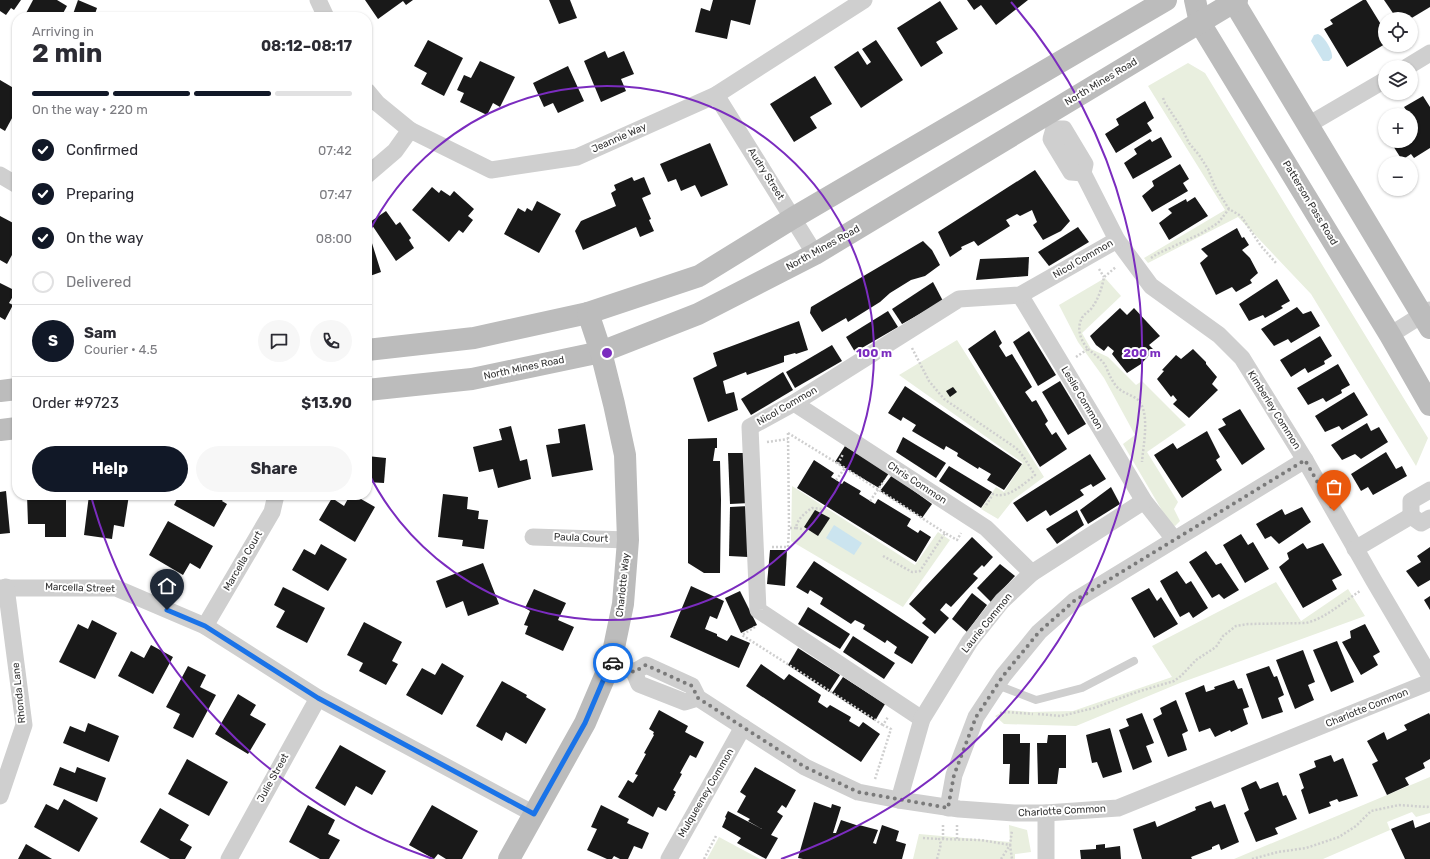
<!DOCTYPE html>
<html lang="en">
<head>
<meta charset="utf-8">
<style>
	:root { --surface:#fff; --page:#f7f7f7; --text:#2b2b33; --muted:#7c7c81; --line:#e1e1e2; --accent:#111827 }
	body { margin:0; font-family:Rubik,sans-serif; background:var(--page); color:var(--text); height:100vh; display:flex; flex-direction:column; font-size:15px; white-space:nowrap }
	* { box-sizing:border-box; margin:0 }
	p { font-size:13px; color:var(--muted) }
	.icon { flex:none; width:22px; height:22px; fill:none; stroke:currentColor; stroke-width:2; stroke-linecap:round; stroke-linejoin:round }
	.map { position:relative; flex:1; overflow:hidden }
	.details { position:absolute; left:12px; top:12px; width:360px; height:488px; display:flex; flex-direction:column; background:var(--surface); border-radius:16px; box-shadow:0 1px 3px #0004 }
	.details>* { flex:none }
	.buttons { position:absolute; left:1378px; top:12px; display:grid; gap:8px }
	.buttons a { display:grid; place-items:center; width:40px; height:40px; border-radius:50%; background:var(--surface); box-shadow:0 1px 3px #0004; font-size:20px }
	.pin { position:absolute; display:grid; place-items:center; width:34px; height:34px; color:#fff; margin:-41px -17px; border-radius:50% 50% 50% 0; rotate:-45deg; box-shadow:0 0 4px #0007 }
	.pin .icon { rotate:45deg }
	.courier { position:absolute; display:grid; place-items:center; width:40px; height:40px; margin:-20px; border:3px solid #1a73e8; border-radius:50%; background:#fff; color:#222; box-shadow:0 1px 5px #0007 }
	.overview em { font-style:normal; font-weight:700 }
	.overview div { display:flex; flex-direction:column-reverse }
	.overview { display:flex; align-items:center; justify-content:space-between; height:68px; padding:0 20px }
	h1 { font-size:26px; font-weight:700; line-height:30px }
	.bar { display:grid; grid-template-columns:repeat(4,1fr); gap:6px 4px; align-content:center; height:48px; padding:0 20px }
	.bar i { height:5px; border-radius:3px; background:var(--line) }
	.bar .selected { background:var(--accent) }
	.bar p { grid-column:span 4 }
	.line { display:flex; align-items:center; gap:10px; padding:0 20px; border-top:1px solid var(--line) }
	.line div { flex:1 }
	.round { display:grid; place-items:center; flex:none; width:42px; height:42px; border-radius:21px; background:var(--page) }
	ol { padding:0 20px; list-style:none }
	li { display:flex; align-items:center; gap:12px; height:44px }
	li p { margin-inline-start:auto }
	li .icon { padding:4px; border-radius:50%; background:var(--accent); color:#fff; stroke-width:4 }
	li:last-child { color:var(--muted) }
	li i { width:22px; height:22px; border:2px solid var(--line); border-radius:50% }
	.cta { display:flex; gap:8px; margin-top:auto; padding:8px 20px }
	.cta a { flex:1; height:46px; border-radius:24px; background:var(--accent); color:#fff; font-size:16px; font-weight:700; line-height:46px; text-align:center }
	.cta a+a { background:var(--page); color:var(--text) }
	.map>svg:first-child { display:block }
</style>
</head>
<body>
<div class="map">
<svg width="1430" height="859" viewBox="0 0 1430 859">
	<rect width="100%" height="100%" fill="#fff"/>
	<!-- green -->
	<g fill="#e9efdf">
		<polygon points="1188,63 1205,73 1428,438 1416,466 1311,294 1238,217 1148,263 1144,258 1225,210 1148,86"/>
		<polygon points="1105,278 1121,296 1082,333 1091,349 1108,357 1136,385 1142,381 1186,425 1147,452 1178,502 1174,509 1180,521 1175,526 1170,524 1123,444 1135,435 1104,378 1078,342 1059,305"/>
		<polygon points="957,340 1044,477 1013,500 998,519 981,509 996,487 1004,492 1023,463 899,375"/>
		<polygon points="792,486 915,565 938,532 950,540 903,607 791,541"/>
		<polygon points="1276,582 1301,621 1348,589 1365,616 1180,683 1076,726 1004,724 995,716 1006,710 1030,712 1073,711 1172,677 1152,646"/>
		<polygon points="1430,777 1430,813 1416,817 1412,812 1387,822 1390,830 1323,859 1234,859"/>
		<polygon points="1009,825 1027,830 1031,852 1015,854 1015,859 913,859 919,834 1010,842"/>
		<polygon points="719,837 760,859 707,859"/>
	</g>
	<!-- water -->
	<g fill="#cbe4ef">
		<path d="M1318,34C1325,37 1333,51 1332,58L1329,61H1323L1311,41L1314,35Z"/>
		<polygon points="834,525 862,543 854,555 826,538"/>
	</g>
	<!-- building -->
	<g fill="#191919">
		<polygon points="0,0 21,0 14,10 11,8 6,15 0,11"/>
		<polygon points="33,0 57,0 67,6 61,17 24,17"/>
		<polygon points="78,0 97,8 94,17 72,17"/>
		<polygon points="365,0 413,0 406,5 403,1 378,19"/>
		<polygon points="549,0 570,0 577,18 559,24"/>
		<polygon points="713,0 756,0 750,25 731,20 727,39 695,32 701,8 710,11"/>
		<polygon points="967,0 1028,0 996,25 981,5 974,10"/>
		<polygon points="1363,0 1366,0 1385,31 1385,44 1347,67 1324,29 1333,24 1330,20"/>
		<polygon points="1384,0 1430,0 1430,7 1410,19 1397,19"/>
		<polygon points="940,1 958,29 936,42 943,53 921,67 897,28"/>
		<polygon points="112,12 131,16 131,17 111,17"/>
		<polygon points="275,13 277,17 264,17"/>
		<polygon points="428,40 463,58 444,96 421,84 427,73 414,66"/>
		<polygon points="876,40 903,80 861,108 834,67 858,51 867,65 871,62 862,49"/>
		<polygon points="605,51 608,58 624,51 634,74 621,79 626,91 601,102 584,61"/>
		<polygon points="480,61 515,77 500,107 493,103 487,115 460,102 464,93 457,90 464,75 471,78"/>
		<polygon points="568,66 584,101 558,113 553,103 544,107 533,83"/>
		<polygon points="815,76 832,104 810,117 817,128 794,142 770,104"/>
		<polygon points="0,80 17,90 17,109 5,131 0,128"/>
		<polygon points="1423,96 1430,107 1430,148 1414,158 1411,154 1402,160 1390,141 1411,141 1411,115 1398,115 1406,110 1404,107"/>
		<polygon points="1145,101 1154,118 1147,123 1152,131 1116,153 1105,134 1119,125 1116,119"/>
		<polygon points="1385,123 1385,133 1380,125"/>
		<polygon points="1161,137 1172,157 1133,179 1124,163 1137,154 1134,149 1150,139 1152,142"/>
		<polygon points="710,143 728,185 701,197 695,185 681,191 676,179 668,182 660,164"/>
		<polygon points="1180,164 1189,179 1183,183 1188,191 1152,212 1142,196 1154,186 1152,181"/>
		<polygon points="1035,170 1070,221 1061,231 1043,240 1033,225 1037,222 1032,210 1020,216 1017,214 1006,220 1010,226 978,246 974,241 961,247 962,249 950,257 938,232"/>
		<polygon points="632,177 634,181 644,177 651,194 642,198 651,219 649,220 654,231 640,237 636,227 583,250 575,231 581,221 616,206 611,193 616,190 614,185"/>
		<polygon points="432,187 439,193 441,190 450,196 454,191 474,209 468,216 473,220 463,233 459,230 449,242 412,210"/>
		<polygon points="1195,197 1208,216 1169,240 1159,223 1172,213 1168,209 1186,199 1187,202"/>
		<polygon points="537,201 561,214 539,253 504,234 518,208 525,212 527,208 532,211"/>
		<polygon points="386,211 396,225 400,222 411,238 409,240 414,248 396,261 370,222"/>
		<polygon points="0,216 17,225 17,246 7,264 0,260"/>
		<polygon points="1078,227 1089,242 1049,266 1038,252"/>
		<polygon points="1237,228 1242,238 1244,237 1249,245 1242,250 1250,258 1258,273 1250,280 1252,283 1236,292 1232,287 1216,295 1200,263 1208,256 1201,249"/>
		<polygon points="371,240 381,272 367,277 367,241"/>
		<polygon points="923,241 932,250 940,265 925,276 911,280 890,293 880,302 848,322 846,318 822,332 810,313 811,307"/>
		<polygon points="1029,257 1028,276 976,280 980,259"/>
		<polygon points="1277,279 1290,301 1281,306 1283,308 1265,318 1263,315 1249,321 1239,304"/>
		<polygon points="933,282 943,301 902,324 892,309"/>
		<polygon points="0,283 16,291 9,303 13,305 5,320 0,317"/>
		<polygon points="1297,307 1303,314 1311,311 1320,326 1291,343 1288,339 1274,346 1261,329"/>
		<polygon points="1120,308 1127,315 1134,308 1160,336 1149,345 1154,350 1141,364 1127,373 1112,354 1114,351 1108,346 1104,351 1096,345 1090,336"/>
		<polygon points="888,311 898,327 855,352 846,337"/>
		<polygon points="799,321 808,350 796,354 795,353 784,356 784,362 747,375 746,372 723,381 726,394 734,392 738,410 708,422 693,378 717,366 713,353"/>
		<polygon points="995,330 1002,343 999,346 1006,357 1012,354 1032,387 1025,392 1032,402 1036,400 1048,421 1045,424 1052,435 1056,432 1067,449 1040,467 968,349"/>
		<polygon points="1029,331 1056,375 1038,386 1013,342"/>
		<polygon points="1320,336 1332,356 1324,361 1325,364 1308,373 1305,368 1291,377 1280,360"/>
		<polygon points="832,345 842,361 795,388 786,372"/>
		<polygon points="1193,349 1206,362 1206,364 1217,377 1212,384 1218,390 1189,418 1173,404 1177,400 1173,395 1171,397 1157,379 1164,371 1162,370 1176,355 1181,359"/>
		<polygon points="1338,364 1350,385 1341,390 1342,393 1326,402 1323,398 1308,405 1297,388"/>
		<polygon points="783,372 793,390 751,415 741,399"/>
		<polygon points="1060,381 1086,424 1068,435 1042,392"/>
		<polygon points="905,386 1022,464 1004,490 987,480 991,474 979,467 978,469 957,456 958,453 946,446 944,450 912,431 916,425 903,417 901,421 888,413"/>
		<polygon points="953,387 957,392 950,397 946,391"/>
		<polygon points="1354,392 1368,415 1342,430 1339,426 1325,432 1315,416"/>
		<polygon points="1240,409 1265,449 1242,465 1218,429 1226,425 1222,419"/>
		<polygon points="1367,423 1371,431 1379,427 1388,442 1361,459 1355,454 1342,460 1331,445"/>
		<polygon points="585,424 593,470 552,477 546,445 560,443 558,429"/>
		<polygon points="511,426 520,461 527,459 531,479 498,488 493,469 479,472 473,447 502,440 499,429"/>
		<polygon points="1207,431 1220,457 1216,460 1222,470 1182,498 1154,455 1173,443 1177,449"/>
		<polygon points="903,437 946,463 936,478 896,452"/>
		<polygon points="717,438 717,448 715,448 713,461 720,461 721,500 720,573 704,573 688,563 688,439"/>
		<polygon points="845,446 889,473 879,488 835,462"/>
		<polygon points="1386,452 1396,469 1402,466 1407,476 1373,495 1368,487 1361,491 1351,474"/>
		<polygon points="728,453 747,453 750,503 730,504"/>
		<polygon points="1090,454 1106,479 1093,487 1091,484 1080,490 1084,495 1050,516 1046,510 1027,522 1013,503"/>
		<polygon points="367,456 386,458 384,483 367,482"/>
		<polygon points="814,460 834,473 831,477 836,480 842,484 844,481 861,491 859,494 875,504 878,499 911,519 907,526 918,533 920,530 931,537 916,562 797,488"/>
		<polygon points="949,466 992,492 981,508 939,481"/>
		<polygon points="892,475 932,504 922,518 880,491"/>
		<polygon points="1111,487 1120,504 1088,524 1080,510"/>
		<polygon points="6,491 10,533 0,534 0,492"/>
		<polygon points="443,494 468,497 467,509 479,511 478,519 488,520 484,549 462,546 463,540 438,537"/>
		<polygon points="27,495 66,495 66,537 45,537 45,524 28,524"/>
		<polygon points="89,495 129,495 124,527 114,525 112,539 84,535"/>
		<polygon points="179,495 226,495 222,501 227,504 214,527 174,505"/>
		<polygon points="350,495 354,495 375,507 355,542 319,520 332,498 344,506"/>
		<polygon points="749,506 748,557 729,556 730,507"/>
		<polygon points="1302,507 1311,522 1279,544 1271,536 1265,539 1256,524 1282,509 1285,515"/>
		<polygon points="815,510 830,518 818,536 804,527"/>
		<polygon points="1077,510 1084,525 1057,544 1046,529"/>
		<polygon points="168,521 213,546 200,569 190,563 183,575 149,555"/>
		<polygon points="1241,534 1248,545 1253,542 1269,569 1245,583 1223,545"/>
		<polygon points="972,537 993,557 984,567 982,565 973,574 978,578 951,607 946,603 940,610 949,618 935,634 922,623 926,619 909,604"/>
		<polygon points="1303,543 1307,549 1323,543 1342,575 1332,580 1337,589 1303,608 1279,567 1289,559 1287,553"/>
		<polygon points="321,544 347,559 328,591 292,570 304,549 315,555"/>
		<polygon points="1430,547 1430,580 1418,587 1406,571 1421,562 1417,556"/>
		<polygon points="770,550 787,550 785,586 767,584"/>
		<polygon points="1206,551 1216,565 1221,563 1239,590 1224,599 1219,594 1212,598 1189,562"/>
		<polygon points="814,561 929,637 912,664 894,653 897,647 887,640 885,643 863,629 865,625 855,620 851,624 820,604 823,598 810,590 808,594 796,587"/>
		<polygon points="483,563 499,604 468,616 463,601 446,608 436,581"/>
		<polygon points="1000,564 1015,576 991,602 977,588"/>
		<polygon points="1177,571 1186,584 1191,581 1208,608 1193,618 1189,612 1180,617 1160,581"/>
		<polygon points="691,586 724,601 717,619 710,616 705,629 717,634 717,636 727,641 731,635 750,643 739,668 670,637"/>
		<polygon points="283,587 325,608 307,643 276,627 285,611 274,605"/>
		<polygon points="1149,588 1157,601 1161,597 1178,624 1154,638 1131,598"/>
		<polygon points="534,589 566,603 558,620 574,627 563,651 525,634 528,626 524,625 530,611 525,608"/>
		<polygon points="740,591 757,625 741,633 725,598"/>
		<polygon points="972,593 987,605 967,632 952,619"/>
		<polygon points="1430,596 1430,610 1424,600"/>
		<polygon points="808,607 850,634 840,649 798,624"/>
		<polygon points="92,620 117,633 95,679 59,662 78,624 88,629"/>
		<polygon points="364,622 402,642 392,661 398,664 386,685 359,671 363,663 347,655"/>
		<polygon points="1365,624 1380,652 1373,656 1378,665 1361,675 1342,642 1351,638 1350,631"/>
		<polygon points="853,636 895,663 884,679 843,652"/>
		<polygon points="1337,641 1354,682 1331,692 1313,650"/>
		<polygon points="151,645 173,657 153,694 118,676 131,651 144,658"/>
		<polygon points="798,648 840,675 829,692 788,665"/>
		<polygon points="1303,650 1315,682 1308,685 1314,700 1295,709 1276,660"/>
		<polygon points="442,663 464,676 442,715 406,695 422,668 435,675"/>
		<polygon points="761,664 784,680 789,674 821,695 818,702 827,708 830,705 851,717 849,721 859,727 863,722 880,734 861,762 746,686"/>
		<polygon points="188,666 206,675 200,687 216,695 193,738 173,728 180,714 166,707"/>
		<polygon points="1269,666 1274,677 1277,676 1284,695 1278,698 1283,712 1262,719 1246,674"/>
		<polygon points="843,677 885,704 875,721 832,693"/>
		<polygon points="1234,680 1238,689 1242,688 1249,707 1243,709 1248,724 1231,732 1230,730 1215,737 1210,728 1199,732 1185,693 1204,685 1206,692 1215,689 1214,687"/>
		<polygon points="502,681 527,695 526,697 546,709 526,744 506,732 502,741 476,726"/>
		<polygon points="238,694 256,705 250,715 266,724 248,754 215,734"/>
		<polygon points="1176,700 1188,731 1182,734 1187,750 1168,757 1153,719 1162,714 1160,708"/>
		<polygon points="659,710 688,726 685,732 704,742 696,758 690,755 680,773 682,774 673,790 676,792 674,795 675,795 666,811 658,807 653,817 618,797 628,780 633,783 638,775 635,774 646,754 644,753 654,735 653,734 654,732 649,729"/>
		<polygon points="1142,713 1154,743 1146,746 1152,762 1133,770 1119,730 1129,726 1126,719"/>
		<polygon points="1429,713 1430,715 1430,759 1423,763 1425,768 1405,778 1409,785 1387,795 1372,764 1378,761 1367,741 1384,732 1387,740 1407,730 1404,725"/>
		<polygon points="88,723 119,736 109,762 63,743 70,726 85,732"/>
		<polygon points="1110,728 1122,772 1103,778 1097,762 1092,763 1086,735"/>
		<polygon points="1003,734 1020,734 1020,743 1030,743 1029,784 1009,784 1010,764 1003,764"/>
		<polygon points="1048,735 1066,735 1066,768 1059,768 1057,784 1038,784 1037,743 1047,743"/>
		<polygon points="340,745 386,771 372,795 356,786 345,806 315,788"/>
		<polygon points="1331,755 1334,762 1343,758 1358,796 1339,802 1337,799 1329,802 1331,806 1309,814 1301,790 1304,788 1299,774 1316,767 1314,761"/>
		<polygon points="187,759 228,782 209,816 168,794"/>
		<polygon points="60,767 75,773 77,767 106,778 97,802 53,785"/>
		<polygon points="755,767 796,790 786,808 782,805 777,812 783,816 771,835 778,838 766,859 737,843 741,838 722,827 726,818 725,817 728,811 762,829 748,821 750,819 737,812 746,796 740,792"/>
		<polygon points="1256,781 1260,789 1278,782 1283,796 1286,795 1297,819 1275,828 1278,834 1256,842 1244,813 1249,810 1241,788"/>
		<polygon points="64,799 98,818 79,852 34,827 46,804 58,810"/>
		<polygon points="1211,801 1214,808 1225,804 1239,842 1221,850 1219,844 1212,847 1212,849 1191,857 1192,859 1142,859 1133,829 1155,821 1157,827 1196,810 1195,807"/>
		<polygon points="814,802 831,808 832,804 841,807 833,833 836,833 841,820 859,826 859,825 878,830 873,843 876,844 882,825 899,831 896,841 906,844 902,859 803,859 798,858"/>
		<polygon points="308,805 335,820 328,834 340,840 329,859 320,859 289,842"/>
		<polygon points="432,805 478,831 462,859 446,859 438,854 434,859 409,845"/>
		<polygon points="601,805 629,819 627,823 649,833 642,849 634,846 628,859 620,859 614,856 612,859 607,859 587,850 597,829 591,827"/>
		<polygon points="160,808 189,825 180,840 192,847 185,859 170,859 140,842"/>
		<polygon points="1413,820 1415,828 1430,822 1430,859 1405,859 1391,829"/>
		<polygon points="26,844 52,859 18,859"/>
		<polygon points="1105,844 1105,848 1120,846 1121,859 1081,859 1080,850 1096,849 1096,845"/>
	</g>
	<g fill="none" stroke-linecap="round" stroke-linejoin="round">
		<!-- path -->
		<g stroke="#cfcfcf" stroke-width="2.5" stroke-dasharray="2 2" stroke-linecap="butt">
			<polyline points="1163,98 1165,103 1181,127 1189,143 1199,155 1208,169 1215,187 1229,209"/>
			<polyline points="1151,258 1157,254 1200,234 1218,223 1229,209 1241,216 1261,246 1276,263"/>
			<polyline points="1099,269 1104,277"/>
			<path d="M912,348L929,381L944,399L1016,448C1025,457 1028,465 1035,475C1025,483 1007,500 993,494L985,507"/>
			<path d="M1088,349C1094,354 1103,360 1106,367C1109,374 1111,379 1116,386C1122,393 1130,394 1137,399C1151,411 1143,446 1142,462"/>
			<path d="M1076,357L1088,349C1081,341 1076,329 1082,318C1084,314 1088,312 1091,309C1098,300 1102,288 1104,277L1116,267"/>
			<polyline points="788,433 845,468 945,533"/>
			<polyline points="788,433 789,528"/>
			<polyline points="767,442 788,439"/>
			<polyline points="838,464 843,454"/>
			<polyline points="836,480 845,468 844,467"/>
			<polyline points="870,501 884,481"/>
			<polyline points="796,528 802,529"/>
			<path d="M772,547H788L789,528H796C797,519 805,513 812,508L822,509V514"/>
			<polyline points="883,556 912,572 920,571 945,533 957,540 961,533"/>
			<polyline points="755,627 742,635 883,725"/>
			<polyline points="1000,713 1006,712 1033,714"/>
			<path d="M1038,714L1061,716L1094,708L1137,692L1174,681L1181,676L1196,660L1216,647L1223,636L1236,626L1248,624L1306,623C1326,618 1343,602 1360,591"/>
			<polyline points="875,779 891,729 883,725 888,717"/>
			<polyline points="957,825 957,840"/>
			<polyline points="923,838 939,839"/>
			<polyline points="943,839 943,824"/>
			<polyline points="704,859 716,836"/>
			<polyline points="937,859 941,844 939,839 981,840 1010,845 1012,859"/>
			<polyline points="1001,859 1010,845 1012,830"/>
			<polyline points="1252,859 1278,852 1306,848 1339,837 1356,826 1371,811 1399,805 1427,807 1430,806"/>
		</g>
		<!-- lane -->
		<polyline stroke="#cfcfcf" stroke-width="8" points="997,685 1036,700 1082,688 1134,661"/>
		<!-- street -->
		<g stroke="#cfcfcf" stroke-width="17">
			<polyline points="318,0 326,17"/>
			<polyline points="1407,67 1430,53"/>
			<polyline points="367,91 377,103 410,130 491,170 577,157 716,95 864,0"/>
			<polyline points="716,95 815,254"/>
			<polyline points="1308,125 1385,80"/>
			<polyline points="1054,129 1064,129 1085,164 1083,173 1117,240 1151,286 1219,335 1242,358 1305,460 1374,581 1430,676"/>
			<polyline points="1054,129 1051,139 1071,172 1083,173"/>
			<polyline points="0,175 17,185"/>
			<polyline points="367,175 395,151 410,130"/>
			<polyline points="1020,295 1144,501 1174,539"/>
			<polyline points="1390,335 1430,310"/>
			<polyline points="794,403 986,528 1032,573"/>
			<polyline points="1411,516 1411,501 1430,490"/>
			<polyline points="1411,516 1421,523 1430,518"/>
			<polyline points="533,537 628,540"/>
			<polyline points="1355,549 1411,516"/>
			<polyline points="0,588 116,588 205,626 318,698 534,814"/>
			<polyline points="205,626 272,512 276,495"/>
			<polyline points="611,662 634,672 639,684 685,702 698,698"/>
			<polyline points="634,672 646,665 692,686 698,698 805,767 858,792 899,800 959,809 1014,813 1046,813 1118,808 1430,682"/>
			<polyline points="922,719 758,610 750,427 794,403 959,299 1020,295 1117,240"/>
			<polyline points="0,796 24,725 6,587"/>
			<polyline points="899,800 922,719 970,641 1002,601 1032,573 1144,501"/>
			<polyline points="948,808 954,775 976,717 1003,676 1039,632 1074,601 1305,460"/>
			<polyline points="1046,813 1046,859"/>
			<polyline points="229,859 318,698"/>
			<polyline points="669,859 743,727"/>
		</g>
		<!-- secondary -->
		<g stroke="#bcbcbc" stroke-width="22">
			<polyline points="1195,0 1200,23 1390,335 1430,405"/>
			<polyline points="1228,0 1234,2 1430,328"/>
			<polyline points="367,350 474,338 588,313 699,276 793,218 1166,0"/>
			<polyline points="367,390 472,379 601,352 698,314 815,254 1237,0"/>
			<polyline points="0,391 17,389"/>
			<polyline points="0,430 17,428"/>
			<polyline points="509,859 585,723 611,662 623,604 628,540 625,455 614,404 601,352 588,313"/>
		</g>
	</g>
	<g fill="none" stroke-linecap="round" stroke-linejoin="round">
		<!-- done -->
		<polyline stroke="#7a7a7a" stroke-width="4" stroke-dasharray="0 7.2" points="613,663 634,672 646,665 692,686 698,698 805,767 858,792 948,808 954,775 976,717 1003,676 1039,632 1074,601 1305,460 1334,511"/>
		<!-- route -->
		<polyline stroke="#1a73e8" stroke-width="5" points="167,610 205,626 318,698 534,814 585,723 611,662 613,663"/>
	</g>
	<!-- distance rings -->
	<g fill="none" stroke="#7b2cbf" stroke-width="2">
		<path d="M367 236A267 267 0 1 1 367 470"/>
		<path d="M433 859A535 535 0 0 1 91 496M1011 2A535 535 0 0 1 781 859"/>
	</g>
	<g text-anchor="middle" dominant-baseline="central" stroke-width="4" stroke-linejoin="round" paint-order="stroke">
		<!-- street labels -->
		<g font-size="10" fill="#323232" stroke="#fff">
			<text transform="translate(1101 82) rotate(-31)">North Mines Road</text>
			<text transform="translate(619 138) rotate(-24)">Jeannie Way</text>
			<text transform="translate(766 174) rotate(58)">Audry Street</text>
			<text transform="translate(1310 203) rotate(59)">Patterson Pass Road</text>
			<text transform="translate(823 248) rotate(-29)">North Mines Road</text>
			<text transform="translate(1083 259) rotate(-30)">Nicol Common</text>
			<text transform="translate(524 368) rotate(-12)">North Mines Road</text>
			<text transform="translate(1082 398) rotate(59)">Leslie Common</text>
			<text transform="translate(787 406) rotate(-30)">Nicol Common</text>
			<text transform="translate(1274 410) rotate(58)">Kimberley Common</text>
			<text transform="translate(917 483) rotate(33)">Chris Common</text>
			<text transform="translate(581 538) rotate(2)">Paula Court</text>
			<text transform="translate(243 561) rotate(-60)">Marcella Court</text>
			<text transform="translate(623 585) rotate(-84)">Charlotte Way</text>
			<text transform="translate(80 588) rotate(2)">Marcella Street</text>
			<text transform="translate(987 623) rotate(-51)">Laurie Common</text>
			<text transform="translate(19 693) rotate(-96)">Rhonda Lane</text>
			<text transform="translate(1367 708) rotate(-22)">Charlotte Common</text>
			<text transform="translate(273 778) rotate(-61)">Julie Street</text>
			<text transform="translate(706 793) rotate(-60)">Mulqueeney Common</text>
			<text transform="translate(1062 811) rotate(-3)">Charlotte Common</text>
		</g>
	</g>
	<circle cx="607" cy="353" r="6" fill="#7b2cbf" stroke="#fff" stroke-width="2"/>
	<g font-size="12" text-anchor="middle" font-weight="bold" fill="#7b2cbf" stroke="#fff" stroke-width="4" stroke-linejoin="round" paint-order="stroke">
		<text x="874" y="357">100 m</text>
		<text x="1142" y="357">200 m</text>
	</g>
</svg>
<div class="buttons">
<a><svg class="icon" aria-label="locate" viewBox="0 0 24 24"><circle cx="12" cy="12" r="6"/><path d="M12 2v4M12 18v4M2 12h4M18 12h4"/></svg></a>
<a><svg class="icon" aria-label="layers" viewBox="0 0 24 24"><path d="M12 4l9 5-9 5-9-5zM3 14l9 5 9-5"/></svg></a>
<a>+</a>
<a>−</a>
</div>
<div class="pin" style="left:1334px;top:511px;background:#ea580c"><svg class="icon" aria-label="bag" viewBox="0 0 24 24"><path d="M5 8h14l-1 12H6zM9 8a3 3 0 0 1 6 0"/></svg></div>
<div class="pin" style="left:167px;top:610px;background:#1f2937"><svg class="icon" aria-label="home" viewBox="0 0 24 24"><path d="M3 11l9-7 9 7M6 9v11h12V9"/></svg></div>
<div class="courier" style="left:613px;top:663px"><svg class="icon" aria-label="car" viewBox="0 0 24 24"><path d="M5 17H2v-5l4-1 3-4h7l3 4 3 1v5h-3M9 17h6M6 11h13"/><circle cx="7" cy="17" r="2"/><circle cx="17" cy="17" r="2"/></svg></div>
<section class="details">
<div class="overview"><div><h1>2 min</h1><p>Arriving in</p></div><em>08:12–08:17</em></div>
<div class="bar"><i class="selected"></i><i class="selected"></i><i class="selected"></i><i></i><p>On the way · 220 m</p></div>
<ol>
<li><svg class="icon" aria-label="check" viewBox="0 0 24 24"><path d="M5 12l5 5 9-10"/></svg>Confirmed<p>07:42</p></li>
<li><svg class="icon" aria-label="check" viewBox="0 0 24 24"><path d="M5 12l5 5 9-10"/></svg>Preparing<p>07:47</p></li>
<li><svg class="icon" aria-label="check" viewBox="0 0 24 24"><path d="M5 12l5 5 9-10"/></svg>On the way<p>08:00</p></li>
<li><i></i>Delivered</li>
</ol>
<div class="line" style="height:72px"><b class="round" style="background:var(--accent);color:#fff">S</b><div><b>Sam</b><p>Courier · 4.5</p></div><a class="round"><svg class="icon" aria-label="chat" viewBox="0 0 24 24"><path d="M4 5h16v11H9l-5 4z"/></svg></a><a class="round"><svg class="icon" aria-label="phone" viewBox="0 0 24 24"><path d="M5 4h4l2 5-3 2q2 4 5 5l2-3 5 2v4C11 20 4 13 5 4z"/></svg></a></div>
<div class="line" style="height:52px"><div>Order #9723</div><b>$13.90</b></div>
<div class="cta"><a>Help</a><a>Share</a></div>
</section>
</div>
</body>
</html>
